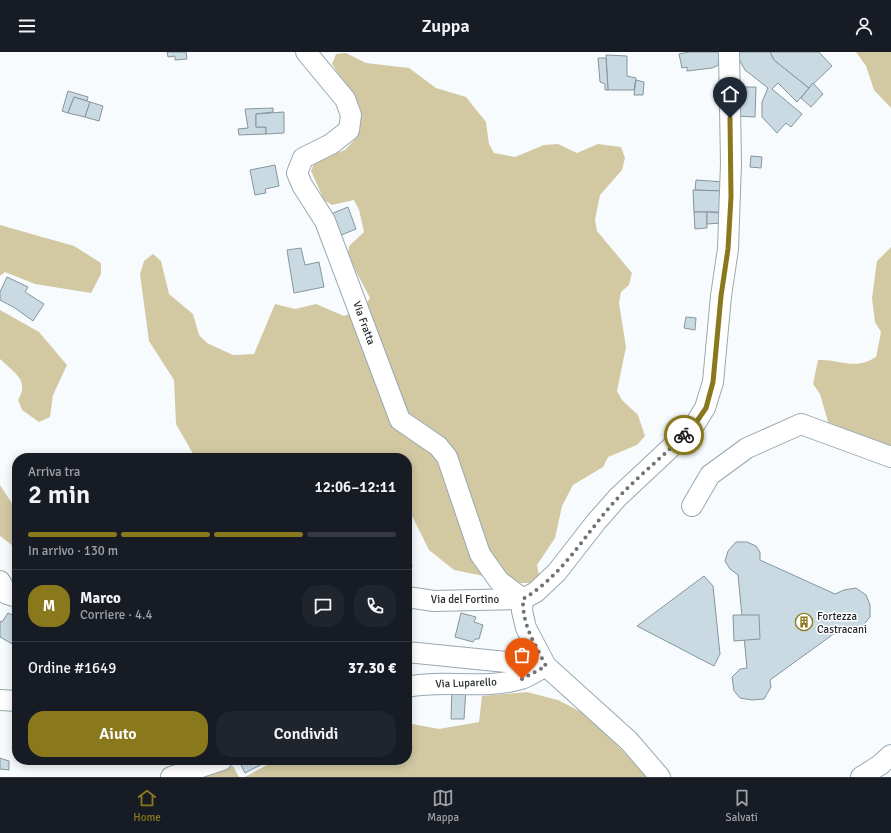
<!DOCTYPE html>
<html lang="it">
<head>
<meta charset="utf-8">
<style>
	:root { --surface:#171b24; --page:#20242c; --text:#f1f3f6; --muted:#9ea1a6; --line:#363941; --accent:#8a781c }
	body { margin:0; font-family:Signika,sans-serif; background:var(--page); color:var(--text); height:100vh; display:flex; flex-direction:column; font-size:15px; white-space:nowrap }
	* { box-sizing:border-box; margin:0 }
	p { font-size:13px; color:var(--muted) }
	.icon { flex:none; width:22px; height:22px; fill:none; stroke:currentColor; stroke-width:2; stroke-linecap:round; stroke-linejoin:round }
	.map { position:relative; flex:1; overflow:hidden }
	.sheet { position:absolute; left:12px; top:401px; width:400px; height:312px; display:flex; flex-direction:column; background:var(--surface); border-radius:16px; box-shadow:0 2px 10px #0003 }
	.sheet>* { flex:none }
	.pin { position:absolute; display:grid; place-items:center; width:34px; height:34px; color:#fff; margin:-41px -17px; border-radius:50% 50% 50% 0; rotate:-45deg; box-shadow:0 0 4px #0007 }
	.pin .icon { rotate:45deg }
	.courier { position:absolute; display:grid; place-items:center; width:40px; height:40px; margin:-20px; border:3px solid #8a781c; border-radius:50%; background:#fff; color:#222; box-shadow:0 1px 5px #0007 }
	.headline em { font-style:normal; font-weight:600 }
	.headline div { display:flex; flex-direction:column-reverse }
	.headline { display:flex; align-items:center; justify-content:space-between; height:68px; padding:0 16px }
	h1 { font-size:26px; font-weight:600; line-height:30px }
	.bar { display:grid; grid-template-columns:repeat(4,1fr); gap:6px 4px; align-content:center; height:48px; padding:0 16px }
	.bar i { height:5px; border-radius:3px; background:var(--line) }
	.bar .current { background:var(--accent) }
	.bar p { grid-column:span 4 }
	.line { display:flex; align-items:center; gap:10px; padding:0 16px; border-top:1px solid var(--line) }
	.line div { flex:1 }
	.round { display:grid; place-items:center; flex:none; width:42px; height:42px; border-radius:16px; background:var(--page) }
	.button { display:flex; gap:8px; margin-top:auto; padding:8px 16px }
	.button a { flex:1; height:46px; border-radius:16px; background:var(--accent); color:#fff; font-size:16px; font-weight:600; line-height:46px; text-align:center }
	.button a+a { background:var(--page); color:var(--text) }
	header { display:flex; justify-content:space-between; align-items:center; height:52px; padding:0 16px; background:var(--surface); font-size:18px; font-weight:600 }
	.dock { display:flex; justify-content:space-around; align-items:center; height:56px; border-top:1px solid var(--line); background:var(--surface); font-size:11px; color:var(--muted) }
	.dock a { display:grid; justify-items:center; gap:2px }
	.dock .current { color:var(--accent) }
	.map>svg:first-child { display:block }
</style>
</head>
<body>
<header><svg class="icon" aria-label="menu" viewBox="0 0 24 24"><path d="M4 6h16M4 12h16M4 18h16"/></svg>Zuppa<svg class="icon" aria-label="person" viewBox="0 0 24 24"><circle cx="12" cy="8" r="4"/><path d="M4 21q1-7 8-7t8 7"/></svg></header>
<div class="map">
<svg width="891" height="725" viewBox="0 0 891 725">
	<rect width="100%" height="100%" fill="#f8fbfd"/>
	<!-- forest -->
	<g fill="#d2c9a3">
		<polygon points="856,0 891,0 891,56 874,38 866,14"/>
		<polygon points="346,1 366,11 409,16 436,36 466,45 486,70 489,92 494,101 515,105 544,93 558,92 577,101 598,92 621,95 625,106 622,118 600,143 595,168 597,179 632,221 629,233 621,240 619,251 626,295 617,339 622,348 638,363 645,384 637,393 608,405 603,415 573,433 562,454 555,486 537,513 539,524 530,531 519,531 454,518 429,498 409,458 407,457 407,406 192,406 192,400 176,372 174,328 149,289 140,222 144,209 153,202 161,209 169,242 193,262 199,283 207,291 233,303 254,302 275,252 295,257 316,252 344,264 364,255 370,246 348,204 349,194 364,180 359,158 354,148 332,153 324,148 311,119 315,109 345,98 359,83 357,50 332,12 336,2"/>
		<polygon points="0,173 74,194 101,211 101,222 91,241 35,232 5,220 0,224"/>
		<path d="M891,195V398L828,370L820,342L813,332L818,308C841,307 854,319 876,305L881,280L875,270L872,246L877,209Z"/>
		<path d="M0,258L39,280L67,313L53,343L50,365L39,370L22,358L18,348C30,328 14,321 0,307Z"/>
		<polygon points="0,433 17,459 17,497 0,484"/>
		<polygon points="527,640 558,648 591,665 647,725 245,725 276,708 407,708 407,671 439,677 479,670 482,644"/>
		<polygon points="233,714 239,725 201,725"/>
	</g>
	<!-- building -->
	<g fill="#cadae2" stroke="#86959d">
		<polygon points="167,0 186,0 187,7 175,8 175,4 168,5"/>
		<polygon points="689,0 721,0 724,8 718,9 719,13 712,16 687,19 687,15 682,16 679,2"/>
		<polygon points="735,0 770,0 774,8 809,36 797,50 778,31 772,37 802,62 791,75 786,71 777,81 762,65 762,50 768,36 745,18"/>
		<polygon points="770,0 819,0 832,14 809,36 774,8"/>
		<polygon points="606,3 627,4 627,24 636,26 634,38 608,38"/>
		<polygon points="598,6 606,6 608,38 605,38 605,32 600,30"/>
		<polygon points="636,28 644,30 643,43 634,43"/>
		<polygon points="813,31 823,42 811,55 801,46"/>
		<polygon points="744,35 756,35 755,65 734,64 735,41 744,41"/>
		<polygon points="68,39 88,45 87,49 74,45 68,61 62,59"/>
		<polygon points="74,45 90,50 85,65 68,61"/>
		<polygon points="90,50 103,54 99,69 85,65"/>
		<polygon points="273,56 273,60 256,62 256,75 266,75 266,82 239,83 238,77 248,76 245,57"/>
		<polygon points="284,60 284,81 266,82 266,75 256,75 256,62"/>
		<polygon points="751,104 762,105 761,116 750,115"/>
		<polygon points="275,113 279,134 265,137 266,141 255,143 250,118"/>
		<polygon points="696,128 724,130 724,139 695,138"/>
		<polygon points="693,138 724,139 724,160 694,160"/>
		<polygon points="348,155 356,177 334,186 326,164"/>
		<polygon points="694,160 707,160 707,176 695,177"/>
		<polygon points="707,160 721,161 722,171 707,172"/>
		<polygon points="301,196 305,213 319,210 324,235 294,241 287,198"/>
		<polygon points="7,225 28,235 25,240 44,252 33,269 15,256 0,248 0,240"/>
		<polygon points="686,265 696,266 695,278 684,276"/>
		<polygon points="736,490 747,490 756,494 760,500 760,508 835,542 844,538 856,536 866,543 870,553 870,565 861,576 850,579 839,578 770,628 771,635 764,647 752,648 740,646 734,639 732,625 740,617 747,616 738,523 730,517 725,509 728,499"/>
		<polygon points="407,511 412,513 409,526 407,526"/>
		<polygon points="704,524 713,534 720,602 714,614 637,574"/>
		<polygon points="8,561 17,565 16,594 0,585 0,569 2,570"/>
		<polygon points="461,561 476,565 474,570 483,573 479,587 475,587 473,590 455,585"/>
		<polygon points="733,563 759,563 760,587 734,589"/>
		<polygon points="452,636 466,637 464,667 451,667"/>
		<polygon points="0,706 9,709 9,718 0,717"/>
		<polygon points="241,708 270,708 245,721 239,709"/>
	</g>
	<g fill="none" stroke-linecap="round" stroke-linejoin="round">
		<defs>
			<g id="minor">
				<polyline points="306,0 345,47 351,63 349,78 331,92 303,106 297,121 302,133 325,169 400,368 438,394 447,405 480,502 499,529 523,547"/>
				<polyline points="692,454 710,423 747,396 801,372 891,405"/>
				<polyline points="0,529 7,542 17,545"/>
				<polyline points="407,545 434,549 523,547 536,540 557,520 596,470 618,445 680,387 695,372 705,356 713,330 721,244 728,197 731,111 729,0"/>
				<polyline points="523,547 522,559 526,576 546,614 629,689 660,725"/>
				<polyline points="407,600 546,614"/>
				<path d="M407,635C444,627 484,638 521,627C530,624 538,618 546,614"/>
				<polyline points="0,648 17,649"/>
				<polyline points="171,725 222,708"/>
				<polyline points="861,725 880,713 891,703"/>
			</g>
		</defs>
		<!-- minor casing -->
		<use href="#minor" stroke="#98a8b0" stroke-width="22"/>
		<!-- minor -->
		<use href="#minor" stroke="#fff" stroke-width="20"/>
	</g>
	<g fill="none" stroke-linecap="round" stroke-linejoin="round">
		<!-- done -->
		<path stroke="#6f7476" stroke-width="4" stroke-dasharray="0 7.2" d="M522,627L546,614C535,592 522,573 523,547C564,523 586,480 617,447C638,424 663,405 684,383"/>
		<!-- route -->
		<polyline stroke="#8a781c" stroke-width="5" points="684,383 695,372 706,356 713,330 721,244 728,197 731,145 730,66"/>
	</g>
	<!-- icons -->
	<defs>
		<symbol id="building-ring" viewBox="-11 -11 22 22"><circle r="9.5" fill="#fff" stroke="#8a781c" stroke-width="1.5"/><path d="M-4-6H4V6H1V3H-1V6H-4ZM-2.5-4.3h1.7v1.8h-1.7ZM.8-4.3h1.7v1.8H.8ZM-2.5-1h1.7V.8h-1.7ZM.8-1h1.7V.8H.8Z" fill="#8a781c"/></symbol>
	</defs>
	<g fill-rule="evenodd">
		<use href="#building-ring" x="794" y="560" width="20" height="20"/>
	</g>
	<g text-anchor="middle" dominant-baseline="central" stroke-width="3" stroke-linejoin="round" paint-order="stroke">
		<!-- street labels -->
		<g font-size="11" fill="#252b2e" stroke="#fff">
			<text transform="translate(364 271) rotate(70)">Via Fratta</text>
			<text x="465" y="547">Via del Fortino</text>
			<text transform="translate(466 631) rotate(-2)">Via Luparello</text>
		</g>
		<!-- poi labels -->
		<g font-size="11" fill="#252b2e" stroke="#fff" text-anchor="start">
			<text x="817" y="564">Fortezza<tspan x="817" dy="13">Castracani</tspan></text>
		</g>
	</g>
</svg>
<div class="pin" style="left:522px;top:627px;background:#ea580c"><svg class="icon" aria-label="bag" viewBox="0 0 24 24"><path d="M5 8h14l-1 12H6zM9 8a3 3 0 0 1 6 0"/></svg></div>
<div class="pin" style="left:730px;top:66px;background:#1f2937"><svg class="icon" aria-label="home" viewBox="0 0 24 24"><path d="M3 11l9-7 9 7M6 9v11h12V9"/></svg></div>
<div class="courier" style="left:684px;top:383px"><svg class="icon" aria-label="bike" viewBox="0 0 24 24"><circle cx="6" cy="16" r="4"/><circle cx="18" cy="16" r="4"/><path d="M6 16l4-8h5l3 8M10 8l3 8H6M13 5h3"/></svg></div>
<section class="sheet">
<div class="headline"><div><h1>2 min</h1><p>Arriva tra</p></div><em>12:06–12:11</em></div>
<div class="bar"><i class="current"></i><i class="current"></i><i class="current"></i><i></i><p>In arrivo · 130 m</p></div>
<div class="line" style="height:72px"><b class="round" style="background:var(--accent);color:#fff">M</b><div><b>Marco</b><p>Corriere · 4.4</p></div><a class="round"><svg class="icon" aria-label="chat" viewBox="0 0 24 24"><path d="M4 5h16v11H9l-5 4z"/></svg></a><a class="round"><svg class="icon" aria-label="phone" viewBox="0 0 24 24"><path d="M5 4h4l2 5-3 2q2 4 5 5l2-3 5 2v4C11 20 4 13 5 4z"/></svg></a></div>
<div class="line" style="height:52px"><div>Ordine #1649</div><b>37.30 €</b></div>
<div class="button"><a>Aiuto</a><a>Condividi</a></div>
</section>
</div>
<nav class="dock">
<a class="current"><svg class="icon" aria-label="home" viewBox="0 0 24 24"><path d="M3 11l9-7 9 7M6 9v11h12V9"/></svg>Home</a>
<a><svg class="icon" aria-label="map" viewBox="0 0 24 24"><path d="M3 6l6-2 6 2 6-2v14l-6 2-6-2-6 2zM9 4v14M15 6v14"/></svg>Mappa</a>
<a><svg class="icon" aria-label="saved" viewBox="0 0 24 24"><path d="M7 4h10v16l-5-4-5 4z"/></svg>Salvati</a>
</nav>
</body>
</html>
